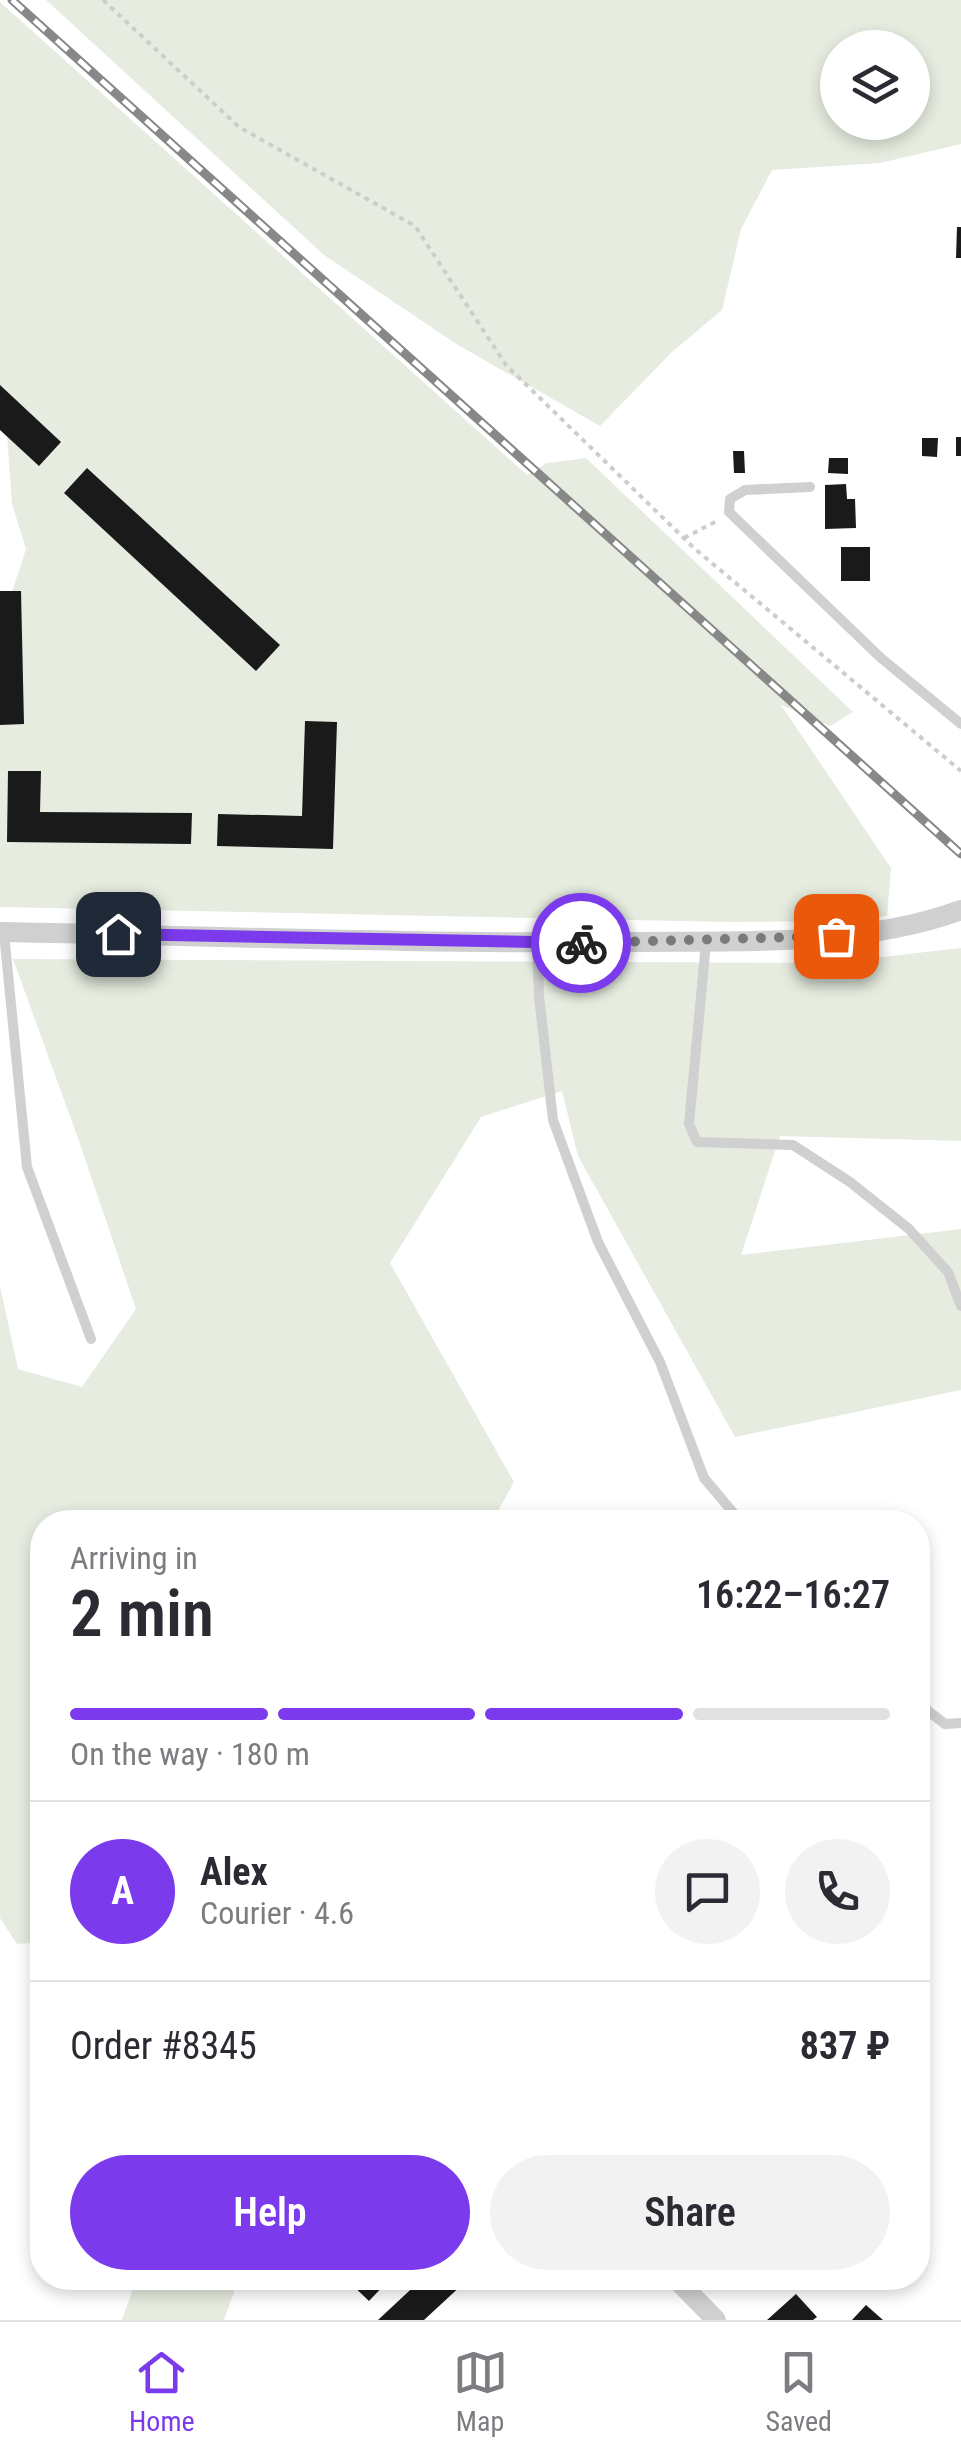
<!DOCTYPE html>
<html lang="en">
<head>
<meta charset="utf-8">
<style>
	:root { --surface:#fff; --page:#f2f2f3; --text:#2b2b33; --muted:#7c7c81; --line:#e1e1e2; --accent:#7c3aed }
	body { margin:0; font-family:"Roboto Condensed",sans-serif; background:var(--page); color:var(--text); height:100vh; display:flex; flex-direction:column; font-size:38px; white-space:nowrap }
	* { box-sizing:border-box; margin:0 }
	p { font-size:32px; color:var(--muted) }
	.icon { flex:none; width:55px; height:55px; fill:none; stroke:currentColor; stroke-width:2; stroke-linecap:round; stroke-linejoin:round }
	.map { position:relative; flex:1; overflow:hidden }
	.sheet { position:absolute; left:30px; top:1510px; width:900px; height:780px; display:flex; flex-direction:column; background:var(--surface); border-radius:40px; box-shadow:0 5px 15px #0003 }
	.sheet>* { flex:none }
	.tools { position:absolute; left:820px; top:30px; display:grid; gap:20px }
	.tools a { display:grid; place-items:center; width:110px; height:110px; border-radius:50%; background:var(--surface); box-shadow:0 5px 15px #0003; font-size:50px }
	.pin { position:absolute; display:grid; place-items:center; width:85px; height:85px; color:#fff; margin:-42px; border-radius:20px; box-shadow:0 5px 15px #0006 }
	.courier { position:absolute; display:grid; place-items:center; width:100px; height:100px; margin:-50px; border:8px solid #7c3aed; border-radius:50%; background:#fff; color:#222; box-shadow:0 2px 12px #0007 }
	.overview em { font-style:normal; font-weight:600 }
	.overview div { display:flex; flex-direction:column-reverse }
	.overview { display:flex; align-items:center; justify-content:space-between; height:170px; padding:0 40px }
	h1 { font-size:65px; font-weight:600; line-height:75px }
	.bar { display:grid; grid-template-columns:repeat(4,1fr); gap:15px 10px; align-content:center; height:120px; padding:0 40px }
	.bar i { height:12px; border-radius:8px; background:var(--line) }
	.bar .selected { background:var(--accent) }
	.bar p { grid-column:span 4 }
	.line { display:flex; align-items:center; gap:25px; padding:0 40px; border-top:2px solid var(--line) }
	.line div { flex:1 }
	.round { display:grid; place-items:center; flex:none; width:105px; height:105px; border-radius:52px; background:var(--page) }
	.primary-button { display:flex; gap:20px; margin-top:auto; padding:20px 40px }
	.primary-button a { flex:1; height:115px; border-radius:60px; background:var(--accent); color:#fff; font-size:40px; font-weight:600; line-height:115px; text-align:center }
	.primary-button a+a { background:var(--page); color:var(--text) }
	.tabs { display:flex; justify-content:space-around; align-items:center; height:140px; border-top:2px solid var(--line); background:var(--surface); font-size:28px; color:var(--muted) }
	.tabs a { display:grid; justify-items:center; gap:5px }
	.tabs .selected { color:var(--accent) }
	.map>svg:first-child { display:block }
</style>
</head>
<body>
<div class="map">
<svg width="961" height="2320" viewBox="0 0 961 2320">
	<rect width="100%" height="100%" fill="#fff"/>
	<!-- green -->
	<g fill="#e6ecdf" fill-rule="evenodd">
		<path d="M46,0H961V144L880,163L772,170L741,229L722,310L671,353L600,426L458,345L324,255ZM838,48H912V122H838Z"/>
		<polygon points="0,2 527,475 547,463 586,458 853,712 830,726 781,705 891,868 887,916 843,921 730,922 0,907 0,629 26,549 12,504 5,405 0,403"/>
		<polygon points="961,948 961,1141 780,1136 741,1255 961,1229 961,1390 735,1437 578,1156 562,1091 481,1117 390,1263 514,1482 492,1522 42,1522 42,1942 17,1944 0,1918 0,1286 18,1369 82,1387 136,1309 79,1141 13,959 829,963"/>
		<polygon points="137,2278 239,2278 224,2320 122,2320"/>
	</g>
	<!-- building -->
	<g fill="#1a1a1a">
		<polygon points="957,227 961,227 961,258 956,258"/>
		<polygon points="0,385 61,442 39,466 0,430"/>
		<rect x="956" y="437" width="5" height="19"/>
		<polygon points="922,438 938,438 937,457 922,456"/>
		<polygon points="733,451 744,451 745,473 734,473"/>
		<polygon points="829,458 848,458 848,474 828,473"/>
		<polygon points="87,468 280,645 256,671 64,493"/>
		<polygon points="846,484 847,499 855,499 856,528 825,529 825,485"/>
		<rect x="841" y="547" width="29" height="34"/>
		<polygon points="0,591 21,591 24,724 0,725"/>
		<polygon points="305,721 337,722 333,849 217,846 218,814 302,816"/>
		<polygon points="8,771 41,771 40,812 192,813 191,844 7,842"/>
		<polygon points="351,2278 388,2278 390,2279 369,2301 348,2281"/>
		<polygon points="423,2278 459,2278 464,2283 424,2320 378,2320"/>
		<polygon points="796,2294 817,2317 813,2320 767,2320"/>
		<polygon points="866,2305 883,2320 852,2320"/>
	</g>
	<g fill="none" stroke-linecap="round" stroke-linejoin="round">
		<!-- path -->
		<g stroke="#cdcdcd" stroke-width="4" stroke-dasharray="5 5" stroke-linecap="butt">
			<polyline points="103,0 239,127 415,226 506,365 695,549 961,771"/>
			<polyline points="684,538 717,521"/>
		</g>
		<!-- service -->
		<g stroke="#d0d0d0" stroke-width="10">
			<polyline points="810,487 745,490 730,499 729,512 881,658 961,724"/>
			<polyline points="4,933 27,1167 91,1339"/>
			<polyline points="537,943 539,996 553,1120 598,1242 660,1362 704,1478 741,1522"/>
			<polyline points="706,943 689,1124 697,1142 793,1145 850,1182 909,1229 948,1272 961,1306"/>
			<polyline points="918,1703 945,1724 961,1723"/>
		</g>
		<!-- minor -->
		<g stroke="#d0d0d0" stroke-width="20">
			<path d="M0,932C210,936 420,944 630,942C736,941 861,947 961,910"/>
			<polyline points="675,2278 716,2320"/>
		</g>
		<defs>
			<polyline id="rail" points="12,0 961,854"/>
		</defs>
		<!-- rail casing -->
		<use href="#rail" stroke="#888" stroke-width="9"/>
		<!-- rail -->
		<use href="#rail" stroke="#fff" stroke-width="5" stroke-dasharray="15" stroke-linecap="butt"/>
	</g>
	<g fill="none" stroke-linecap="round" stroke-linejoin="round">
		<!-- done -->
		<polyline stroke="#7a7a7a" stroke-width="10" stroke-dasharray="0 18" points="581,943 836,936"/>
		<!-- route -->
		<polyline stroke="#7c3aed" stroke-width="12" points="118,934 581,943"/>
	</g>
</svg>
<div class="tools">
<a><svg class="icon" aria-label="layers" viewBox="0 0 24 24"><path d="M12 4l9 5-9 5-9-5zM3 14l9 5 9-5"/></svg></a>
</div>
<div class="pin" style="left:836px;top:936px;background:#ea580c"><svg class="icon" aria-label="bag" viewBox="0 0 24 24"><path d="M5 8h14l-1 12H6zM9 8a3 3 0 0 1 6 0"/></svg></div>
<div class="pin" style="left:118px;top:934px;background:#1f2937"><svg class="icon" aria-label="home" viewBox="0 0 24 24"><path d="M3 11l9-7 9 7M6 9v11h12V9"/></svg></div>
<div class="courier" style="left:581px;top:943px"><svg class="icon" aria-label="bike" viewBox="0 0 24 24"><circle cx="6" cy="16" r="4"/><circle cx="18" cy="16" r="4"/><path d="M6 16l4-8h5l3 8M10 8l3 8H6M13 5h3"/></svg></div>
<section class="sheet">
<div class="overview"><div><h1>2 min</h1><p>Arriving in</p></div><em>16:22–16:27</em></div>
<div class="bar"><i class="selected"></i><i class="selected"></i><i class="selected"></i><i></i><p>On the way · 180 m</p></div>
<div class="line" style="height:180px"><b class="round" style="background:var(--accent);color:#fff">A</b><div><b>Alex</b><p>Courier · 4.6</p></div><a class="round"><svg class="icon" aria-label="chat" viewBox="0 0 24 24"><path d="M4 5h16v11H9l-5 4z"/></svg></a><a class="round"><svg class="icon" aria-label="phone" viewBox="0 0 24 24"><path d="M5 4h4l2 5-3 2q2 4 5 5l2-3 5 2v4C11 20 4 13 5 4z"/></svg></a></div>
<div class="line" style="height:130px"><div>Order #8345</div><b>837 ₽</b></div>
<div class="primary-button"><a>Help</a><a>Share</a></div>
</section>
</div>
<nav class="tabs">
<a class="selected"><svg class="icon" aria-label="home" viewBox="0 0 24 24"><path d="M3 11l9-7 9 7M6 9v11h12V9"/></svg>Home</a>
<a><svg class="icon" aria-label="map" viewBox="0 0 24 24"><path d="M3 6l6-2 6 2 6-2v14l-6 2-6-2-6 2zM9 4v14M15 6v14"/></svg>Map</a>
<a><svg class="icon" aria-label="saved" viewBox="0 0 24 24"><path d="M7 4h10v16l-5-4-5 4z"/></svg>Saved</a>
</nav>
</body>
</html>
